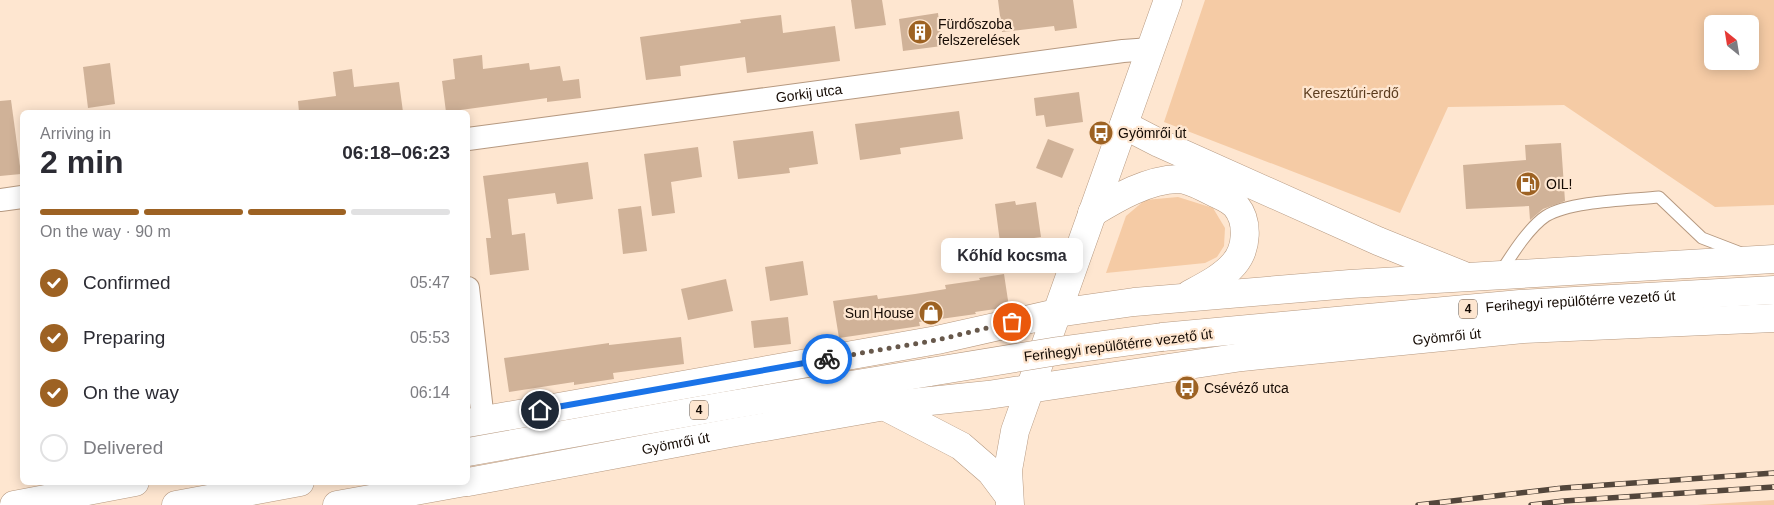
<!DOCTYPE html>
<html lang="en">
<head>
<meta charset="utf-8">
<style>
	:root { --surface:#fff; --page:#f7f7f7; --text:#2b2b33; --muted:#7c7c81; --line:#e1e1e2; --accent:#9d6223 }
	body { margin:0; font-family:Arial,sans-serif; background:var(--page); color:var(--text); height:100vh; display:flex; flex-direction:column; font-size:19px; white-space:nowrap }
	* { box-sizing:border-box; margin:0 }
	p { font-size:16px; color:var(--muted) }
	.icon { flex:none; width:28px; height:28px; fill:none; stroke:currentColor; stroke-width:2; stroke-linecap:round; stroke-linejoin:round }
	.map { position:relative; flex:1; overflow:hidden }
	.side { position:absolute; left:20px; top:110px; width:450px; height:375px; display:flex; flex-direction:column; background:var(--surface); border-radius:8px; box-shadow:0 2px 12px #0003 }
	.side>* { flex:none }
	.needle { width:32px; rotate:330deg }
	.controls { position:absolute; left:1704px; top:15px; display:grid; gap:10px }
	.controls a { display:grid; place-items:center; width:55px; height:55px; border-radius:8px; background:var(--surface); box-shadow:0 2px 12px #0003; font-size:25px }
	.pin { position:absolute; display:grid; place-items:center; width:42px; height:42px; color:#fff; margin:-21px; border:2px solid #fff; border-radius:50%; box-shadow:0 1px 5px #0007 }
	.courier { position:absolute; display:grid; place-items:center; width:50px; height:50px; margin:-25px; border:4px solid #1a73e8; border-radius:50%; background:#fff; color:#222; box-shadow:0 1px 6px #0007 }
	.bubble { position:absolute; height:35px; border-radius:8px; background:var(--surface); box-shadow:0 2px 12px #0003; font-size:16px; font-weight:700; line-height:35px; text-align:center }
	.head em { font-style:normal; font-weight:700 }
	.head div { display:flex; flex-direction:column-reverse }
	.head { display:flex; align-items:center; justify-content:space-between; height:85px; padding:0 20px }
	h1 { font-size:32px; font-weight:700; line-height:38px }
	.bar { display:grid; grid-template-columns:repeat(4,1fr); gap:8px 5px; align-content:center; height:60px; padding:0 20px }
	.bar i { height:6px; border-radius:4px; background:var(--line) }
	.bar .selected { background:var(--accent) }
	.bar p { grid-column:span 4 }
	ol { padding:0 20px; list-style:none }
	li { display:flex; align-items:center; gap:15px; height:55px }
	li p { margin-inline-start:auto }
	li .icon { padding:5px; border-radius:50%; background:var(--accent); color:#fff; stroke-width:4 }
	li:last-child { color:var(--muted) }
	li i { width:28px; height:28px; border:2px solid var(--line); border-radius:50% }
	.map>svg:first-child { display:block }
</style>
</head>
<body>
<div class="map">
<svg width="1774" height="505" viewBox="0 0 1774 505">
	<rect width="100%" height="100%" fill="#fee6d0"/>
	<!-- green -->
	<g fill="#f5cba5" fill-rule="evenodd">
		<path d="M1205,0H1774V205L1715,207L1564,105L1448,107L1400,213L1164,122ZM1712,24H1750V61H1712Z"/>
		<polygon points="1178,197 1213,208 1225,228 1224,246 1217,257 1205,263 1106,273 1126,216 1145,200"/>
		<polygon points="1774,500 1774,505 1697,505"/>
	</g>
	<!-- building -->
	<g fill="#d0b298">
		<polygon points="851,0 882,0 886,25 855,29"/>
		<polygon points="998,0 1073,0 1077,28 1055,31 1054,26 1002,32"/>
		<polygon points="938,13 942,46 903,51 899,19"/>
		<polygon points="781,15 783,33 835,26 840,61 747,73 745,57 680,66 681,76 646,80 640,37 741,23 740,20"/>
		<polygon points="482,55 483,69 529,63 530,70 560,66 563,81 579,79 581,98 547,102 547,98 446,112 442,81 455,79 453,59"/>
		<polygon points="110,63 115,104 88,108 83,67"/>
		<polygon points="352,69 354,87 399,82 403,112 299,112 298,101 336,96 333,72"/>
		<polygon points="1079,92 1083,122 1046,127 1044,115 1036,116 1034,98"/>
		<polygon points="11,100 21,174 0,176 0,101"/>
		<polygon points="959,111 963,139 900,148 901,154 860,160 855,124"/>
		<polygon points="813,131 818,164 789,168 790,173 738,179 733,141"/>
		<polygon points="1048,139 1074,149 1062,178 1036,168"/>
		<polygon points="1561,143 1565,201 1543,209 1530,220 1529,206 1466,209 1463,165 1526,160 1525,145"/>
		<polygon points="698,147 702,177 671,182 675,213 652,216 644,154"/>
		<polygon points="588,162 593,199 557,204 555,193 508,199 512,235 525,233 529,270 490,275 486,238 491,238 483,176"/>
		<polygon points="1015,201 1016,205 1036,202 1041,237 1020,240 1021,247 1001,250 995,204"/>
		<polygon points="641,206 647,251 623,254 618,209"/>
		<polygon points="803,261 808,295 770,301 765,267"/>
		<polygon points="1004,274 1009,307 975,312 976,314 919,322 920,326 839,338 833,301 877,295 878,299 915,294 946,289 945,285 980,280 979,278"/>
		<polygon points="726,279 733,311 688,320 681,289"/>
		<polygon points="788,317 791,344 754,348 751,321"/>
		<polygon points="681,337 684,364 613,373 614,379 574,385 574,382 509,392 504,358 609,343 609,345"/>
	</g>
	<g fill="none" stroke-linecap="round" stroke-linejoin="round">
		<defs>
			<path id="service" d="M1500,273C1511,256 1529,227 1546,216C1570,201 1630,200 1659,197L1702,238L1741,253"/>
			<g id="minor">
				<path id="s1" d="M468,139L1123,51L1151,49"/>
				<polyline points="0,200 22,197"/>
				<polyline points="468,288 483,420"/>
			</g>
			<g id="tertiary">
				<polyline points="1124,125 1159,143 1378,241 1462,275"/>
				<path d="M1092,213C1118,197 1147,180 1178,179C1190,179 1202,187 1213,192C1221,196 1230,199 1236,206C1249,222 1247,249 1234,264C1223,277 1205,286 1190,294"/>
				<polyline points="884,406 961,446 991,472 1009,496"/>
				<polyline points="468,423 937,340 1057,313 1134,302 1350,284 1774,259"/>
				<path id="s2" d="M468,482L730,433L891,405L988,395L1242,357L1523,329L1774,318"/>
				<polyline points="14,505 135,482"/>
				<polyline points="337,505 465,482"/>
			</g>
			<polyline id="secondary" points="1010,505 1008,470 1015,431 1168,0"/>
			<g id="primary">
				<path id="s3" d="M1162,337L1520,304L1774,290"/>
				<polyline points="468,452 724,406 930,372"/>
				<polyline points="176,505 300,482"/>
			</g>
		</defs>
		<!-- service casing -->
		<use href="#service" stroke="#b69980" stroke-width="13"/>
		<!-- minor casing -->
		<use href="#minor" stroke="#b69980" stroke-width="24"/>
		<!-- tertiary casing -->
		<use href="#tertiary" stroke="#b69980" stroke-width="29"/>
		<!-- secondary casing -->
		<use href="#secondary" stroke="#b69980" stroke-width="29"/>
		<!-- primary casing -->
		<use href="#primary" stroke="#b69980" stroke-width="29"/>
		<!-- service -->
		<use href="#service" stroke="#fff" stroke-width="11"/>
		<!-- minor -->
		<use href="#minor" stroke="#fff" stroke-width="22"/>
		<!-- tertiary -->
		<use href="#tertiary" stroke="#fff" stroke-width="28"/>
		<!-- secondary -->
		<use href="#secondary" stroke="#fff" stroke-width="28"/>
		<!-- primary -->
		<use href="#primary" stroke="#fff" stroke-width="28"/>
		<defs>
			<g id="rail">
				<polyline points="1418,505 1563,488 1774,473"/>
				<polyline points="1531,505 1564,501 1774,487"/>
			</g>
		</defs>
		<!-- rail casing -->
		<use href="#rail" stroke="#53463b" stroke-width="5.5"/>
		<!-- rail -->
		<use href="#rail" stroke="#fee6d0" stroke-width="4" stroke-dasharray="11" stroke-linecap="butt"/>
		<defs>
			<polyline id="primary-bridge" points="930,372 1058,351 1162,337"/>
		</defs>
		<!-- primary-bridge casing -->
		<use href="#primary-bridge" stroke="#b69980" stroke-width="29" stroke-linecap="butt"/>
		<!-- primary-bridge -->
		<use href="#primary-bridge" stroke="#fff" stroke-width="28"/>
	</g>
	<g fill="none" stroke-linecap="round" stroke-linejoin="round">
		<!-- done -->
		<polyline stroke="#67584b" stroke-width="5" stroke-dasharray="0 9" points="827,359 937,340 1012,322"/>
		<!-- route -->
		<polyline stroke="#1a73e8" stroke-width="6" points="540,410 827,359"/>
	</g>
	<!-- icons -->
	<defs>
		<symbol id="building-disc" viewBox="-11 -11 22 22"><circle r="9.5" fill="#9d6223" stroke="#fee6d0"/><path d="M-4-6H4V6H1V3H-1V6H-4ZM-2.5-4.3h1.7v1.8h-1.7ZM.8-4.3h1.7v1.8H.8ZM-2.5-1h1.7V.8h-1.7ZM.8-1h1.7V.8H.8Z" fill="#fff"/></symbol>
		<symbol id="bus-disc" viewBox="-11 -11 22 22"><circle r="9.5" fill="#9d6223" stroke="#fee6d0"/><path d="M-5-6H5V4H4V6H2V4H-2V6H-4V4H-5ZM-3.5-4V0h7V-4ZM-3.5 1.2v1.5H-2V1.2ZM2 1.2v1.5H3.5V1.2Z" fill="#fff"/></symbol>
		<symbol id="fuel-disc" viewBox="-11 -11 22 22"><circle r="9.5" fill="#9d6223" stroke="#fee6d0"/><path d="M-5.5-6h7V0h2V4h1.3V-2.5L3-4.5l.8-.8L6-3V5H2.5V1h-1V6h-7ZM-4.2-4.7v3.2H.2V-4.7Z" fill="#fff"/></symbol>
		<symbol id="shop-disc" viewBox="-11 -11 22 22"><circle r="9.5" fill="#9d6223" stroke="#fee6d0"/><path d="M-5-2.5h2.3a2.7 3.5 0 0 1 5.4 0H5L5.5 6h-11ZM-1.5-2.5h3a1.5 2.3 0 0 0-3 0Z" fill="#fff"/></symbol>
	</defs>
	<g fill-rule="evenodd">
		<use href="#building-disc" x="906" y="18" width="28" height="28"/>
		<use href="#bus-disc" x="1087" y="119" width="28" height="28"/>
		<use href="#fuel-disc" x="1514" y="170" width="28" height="28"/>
		<use href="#shop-disc" x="917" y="299" width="28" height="28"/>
		<use href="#bus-disc" x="1173" y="374" width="28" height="28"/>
	</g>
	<g text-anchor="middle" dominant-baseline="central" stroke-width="4.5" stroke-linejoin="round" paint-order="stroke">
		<!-- shield labels -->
		<g fill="#fee6d0" stroke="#5b4d41" stroke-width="1">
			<rect x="1459" y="299.5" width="18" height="19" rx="4"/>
			<rect x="690" y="400.5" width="18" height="19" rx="4"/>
		</g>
		<g font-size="12" font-weight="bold" fill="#150b04">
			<text x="1468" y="309">4</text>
			<text x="699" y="410">4</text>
		</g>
		<!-- poi labels -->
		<g font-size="14" fill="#150b04" stroke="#fee6d0" text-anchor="start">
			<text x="938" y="24">Fürdőszoba<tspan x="938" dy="16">felszerelések</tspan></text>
			<text x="1118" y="133">Gyömrői út</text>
			<text x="1546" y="184">OIL!</text>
			<text x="914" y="313" text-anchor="end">Sun House</text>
			<text x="1204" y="388">Csévéző utca</text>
		</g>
		<!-- street labels -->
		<g font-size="14" fill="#150b04" stroke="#fee6d0">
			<text stroke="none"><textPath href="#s1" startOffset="344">Gorkij utca</textPath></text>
			<text stroke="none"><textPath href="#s3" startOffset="420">Ferihegyi repülőtérre vezető út</textPath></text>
			<text stroke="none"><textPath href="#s2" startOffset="990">Gyömrői út</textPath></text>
			<text transform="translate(1118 345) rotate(-7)">Ferihegyi repülőtérre vezető út</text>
			<text stroke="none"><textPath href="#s2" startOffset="211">Gyömrői út</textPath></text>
		</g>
		<!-- park labels -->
		<g font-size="14" fill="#5c3d1f" stroke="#fee6d0">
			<text x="1351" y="93">Keresztúri-erdő</text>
		</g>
	</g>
</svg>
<div class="controls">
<a><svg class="needle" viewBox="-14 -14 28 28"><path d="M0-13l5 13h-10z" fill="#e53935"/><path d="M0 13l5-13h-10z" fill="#7c7c81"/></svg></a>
</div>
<div class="pin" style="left:1012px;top:322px;background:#ea580c"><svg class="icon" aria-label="bag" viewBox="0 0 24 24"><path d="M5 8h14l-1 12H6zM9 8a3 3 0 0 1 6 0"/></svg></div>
<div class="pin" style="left:540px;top:410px;background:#1f2937"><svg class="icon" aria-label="home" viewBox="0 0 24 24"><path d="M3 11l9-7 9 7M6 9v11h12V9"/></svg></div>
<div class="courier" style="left:827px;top:359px"><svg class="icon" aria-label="bike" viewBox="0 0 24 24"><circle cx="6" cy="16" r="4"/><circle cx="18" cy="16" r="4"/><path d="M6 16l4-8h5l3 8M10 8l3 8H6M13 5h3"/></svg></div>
<div class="bubble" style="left:941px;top:238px;width:142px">Kőhíd kocsma</div>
<section class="side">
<div class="head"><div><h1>2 min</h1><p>Arriving in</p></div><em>06:18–06:23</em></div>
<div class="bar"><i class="selected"></i><i class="selected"></i><i class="selected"></i><i></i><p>On the way · 90 m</p></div>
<ol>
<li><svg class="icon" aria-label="check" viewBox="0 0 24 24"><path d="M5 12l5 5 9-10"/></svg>Confirmed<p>05:47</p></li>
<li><svg class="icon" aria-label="check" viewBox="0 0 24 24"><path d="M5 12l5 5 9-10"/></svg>Preparing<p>05:53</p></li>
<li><svg class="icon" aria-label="check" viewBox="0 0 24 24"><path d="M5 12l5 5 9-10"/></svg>On the way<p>06:14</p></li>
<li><i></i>Delivered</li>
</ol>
</section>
</div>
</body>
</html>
